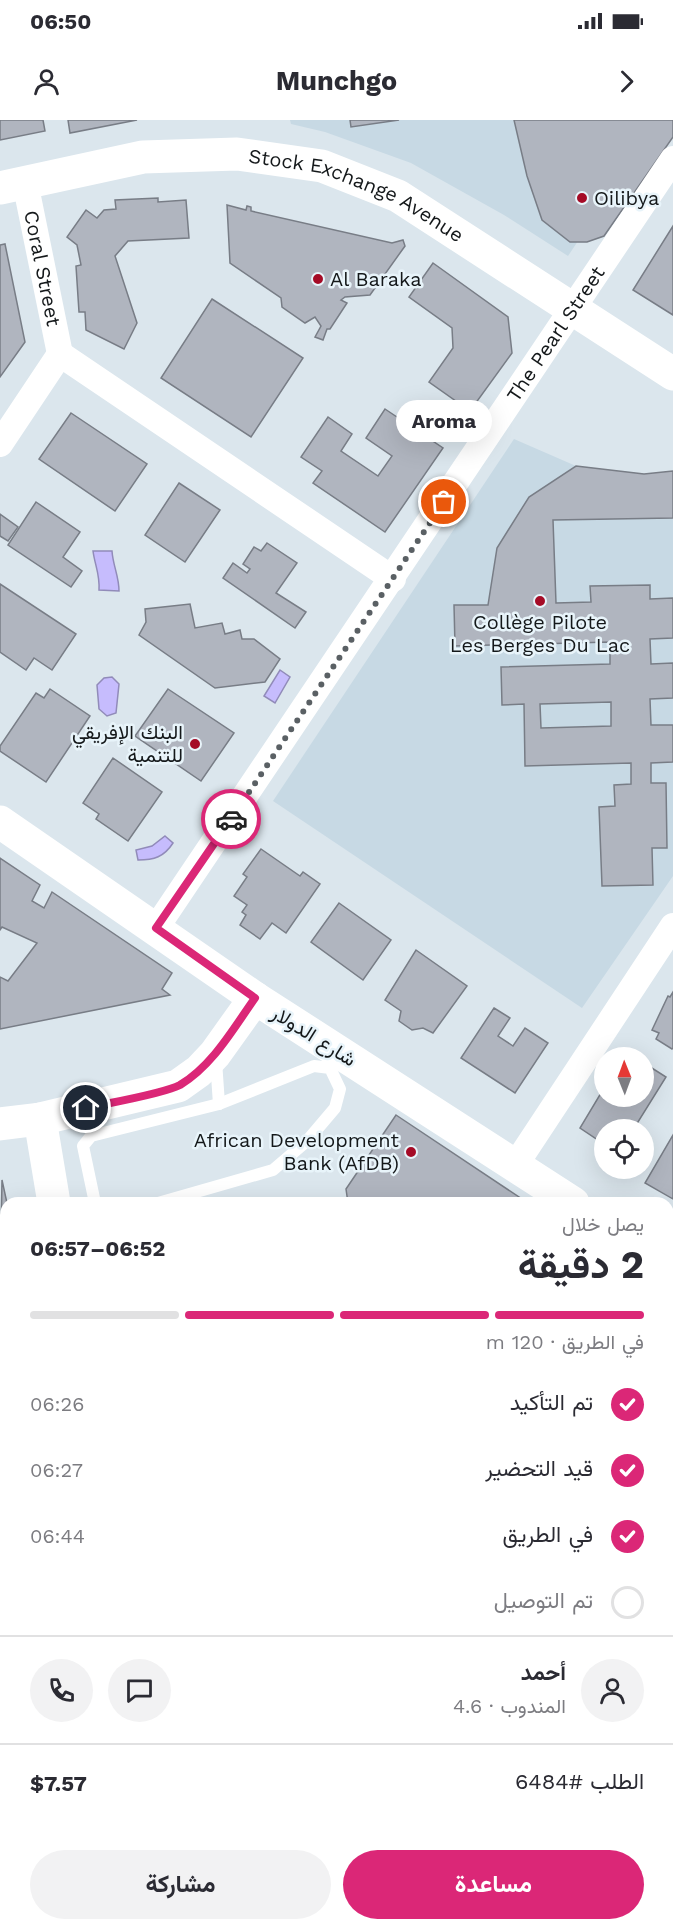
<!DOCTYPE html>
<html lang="ar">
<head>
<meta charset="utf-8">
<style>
	:root { --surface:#fff; --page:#f2f2f3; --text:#2b2b33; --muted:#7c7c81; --line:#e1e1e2; --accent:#db2777 }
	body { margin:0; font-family:"Work Sans",Vazirmatn,sans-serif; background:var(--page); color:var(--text); direction:rtl; height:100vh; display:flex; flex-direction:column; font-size:22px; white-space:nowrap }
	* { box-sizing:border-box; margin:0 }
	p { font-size:20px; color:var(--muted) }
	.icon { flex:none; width:33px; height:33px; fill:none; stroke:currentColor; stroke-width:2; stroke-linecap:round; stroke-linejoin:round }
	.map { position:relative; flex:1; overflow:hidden; direction:ltr }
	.side { position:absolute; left:0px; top:1077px; width:674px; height:734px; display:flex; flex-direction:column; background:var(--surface); border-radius:18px 18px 0 0; box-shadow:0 6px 24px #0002; direction:rtl }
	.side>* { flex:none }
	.needle { width:39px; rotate:359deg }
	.fabs { position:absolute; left:594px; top:927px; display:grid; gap:12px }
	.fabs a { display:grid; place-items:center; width:60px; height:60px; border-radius:50%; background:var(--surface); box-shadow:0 6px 24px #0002; font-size:30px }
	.pin { position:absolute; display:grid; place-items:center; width:51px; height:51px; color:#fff; margin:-26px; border:3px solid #fff; border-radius:50%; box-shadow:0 2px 6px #0007 }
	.courier { position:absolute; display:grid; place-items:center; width:60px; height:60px; margin:-30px; border:4px solid #db2777; border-radius:50%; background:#fff; color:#222; box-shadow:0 2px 8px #0007 }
	.bubble { position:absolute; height:42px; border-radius:21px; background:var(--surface); box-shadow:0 6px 24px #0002; font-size:20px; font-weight:700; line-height:42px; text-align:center; direction:rtl }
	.head em { font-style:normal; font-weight:700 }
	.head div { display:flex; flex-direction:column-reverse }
	.head { display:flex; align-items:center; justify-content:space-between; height:102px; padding:0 30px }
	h1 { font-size:39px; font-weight:700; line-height:45px }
	.bar { display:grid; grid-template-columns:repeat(4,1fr); gap:9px 6px; align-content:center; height:72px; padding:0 30px }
	.bar i { height:8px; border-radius:4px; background:var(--line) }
	.bar .current { background:var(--accent) }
	.bar p { grid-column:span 4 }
	.line { display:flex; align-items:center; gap:15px; padding:0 30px; border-top:2px solid var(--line) }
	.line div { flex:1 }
	.round { display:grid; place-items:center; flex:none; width:63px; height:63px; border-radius:32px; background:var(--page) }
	ol { padding:0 30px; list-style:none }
	li { display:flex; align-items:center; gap:18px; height:66px }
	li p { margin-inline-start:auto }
	li .icon { padding:6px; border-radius:50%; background:var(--accent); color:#fff; stroke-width:4 }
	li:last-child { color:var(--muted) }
	li i { width:33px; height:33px; border:3px solid var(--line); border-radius:50% }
	.action { display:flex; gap:12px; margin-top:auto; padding:12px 30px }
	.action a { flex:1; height:69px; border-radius:36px; background:var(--accent); color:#fff; font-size:24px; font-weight:700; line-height:69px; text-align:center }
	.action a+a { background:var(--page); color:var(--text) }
	.status { display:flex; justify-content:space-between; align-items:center; height:42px; padding:0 30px; background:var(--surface); direction:ltr }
	.status svg { height:16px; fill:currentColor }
	header { display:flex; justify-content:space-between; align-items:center; height:78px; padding:0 30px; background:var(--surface); font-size:27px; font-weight:700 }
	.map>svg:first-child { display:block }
</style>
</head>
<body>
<div class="status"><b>06:50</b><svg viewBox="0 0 49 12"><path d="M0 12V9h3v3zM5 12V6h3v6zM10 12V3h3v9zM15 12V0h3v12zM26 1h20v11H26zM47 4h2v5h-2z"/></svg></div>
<header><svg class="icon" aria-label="forward" viewBox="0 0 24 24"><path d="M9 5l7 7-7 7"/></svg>Munchgo<svg class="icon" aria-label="person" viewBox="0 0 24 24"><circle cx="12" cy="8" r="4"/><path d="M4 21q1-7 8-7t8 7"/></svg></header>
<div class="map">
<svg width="673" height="1810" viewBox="0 0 673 1810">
	<rect width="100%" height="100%" fill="#dbe6ed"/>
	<!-- built -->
	<g fill="#c7d9e4">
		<polygon points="290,0 659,0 568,136 504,95 411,43 325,12 291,4"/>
		<polygon points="514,319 576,346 644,354 673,351 673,756 582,888 273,681"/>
	</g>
	<!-- green -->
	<polygon fill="#71c1e9" points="668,1182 673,1185 673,1455 668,1451"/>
	<!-- water -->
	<g fill="#c6bcfd" stroke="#918bb9" stroke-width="1.5">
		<path d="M93,431H112C113,446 119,456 119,471L99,470C100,454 95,446 93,431Z"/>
		<polygon points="280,550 290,557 275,583 264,576"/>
		<polygon points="112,557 119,564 116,593 107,596 99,589 97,565 104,558"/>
		<path d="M165,716L173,723C164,737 154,740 138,740L136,730L152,726Z"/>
	</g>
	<!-- building -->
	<g fill="#b0b5bf" stroke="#787d86" stroke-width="1.5" fill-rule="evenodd">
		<polygon points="0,0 43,0 45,11 0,20"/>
		<polygon points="68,0 137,0 70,13"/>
		<polygon points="350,0 399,0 351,7"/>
		<polygon points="514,0 673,0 673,17 604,116 587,122 570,122 542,100 527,56"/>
		<polygon points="158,78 158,82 186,80 189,118 128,121 115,136 137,203 124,229 86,210 85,192 79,192 76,146 81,145 77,125 67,117 86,90 97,98 104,90 116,89 115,80"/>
		<polygon points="227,85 246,90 247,86 251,87 251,91 392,123 403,120 405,126 370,175 345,177 341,180 347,183 330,209 327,209 323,220 315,217 321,206 315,197 305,203 282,187 281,178 230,143"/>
		<polygon points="673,106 673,195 633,170"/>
		<polygon points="5,124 25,222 0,257 0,125"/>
		<polygon points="433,143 508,197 512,233 470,291 429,262 453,228 452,208 409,177"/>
		<polygon points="212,179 303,238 251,317 161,258"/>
		<polygon points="385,289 443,328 385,412 313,363 322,351 301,337 328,297 352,314 341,331 378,356 392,336 366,318"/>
		<polygon points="71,293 147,344 115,391 39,339"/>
		<path d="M576,346L644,354L673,351V398L553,400L556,483L591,482L590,466L650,465V479L673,478V518L650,519L651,544L673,543V578L650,579L651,605H673V642L651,643V663H666L667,728H652L653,765L602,766L599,687L615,686L614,665L631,664V643L525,646L524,584L502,585L501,547L610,544V522L455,526L454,485H488L497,428L529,377ZM611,582V606L541,608L540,584Z"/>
		<polygon points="179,363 220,390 185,442 145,415"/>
		<polygon points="36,382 80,412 63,437 82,451 71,467 8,425"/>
		<polygon points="0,394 18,407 8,421 0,416"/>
		<polygon points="267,423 297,443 276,473 306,492 295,508 223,458 233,443 247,453 250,449 243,444 254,427 261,431"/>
		<polygon points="0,464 76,514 52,550 34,538 26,550 0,532"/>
		<polygon points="190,484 195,508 222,503 225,514 240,510 242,519 254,519 280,539 265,562 215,568 139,515 146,502 145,489"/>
		<polygon points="50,569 90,596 46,662 0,631 0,626 36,573 44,578"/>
		<polygon points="168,569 234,613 201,661 135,616"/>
		<polygon points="113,638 162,672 128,721 96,699 99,694 83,683"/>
		<polygon points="261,729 300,756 303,752 320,764 286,813 272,803 260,819 240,805 246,795 242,792 247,785 234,776 247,757 243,754"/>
		<polygon points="0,738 40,765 32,781 44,788 52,772 172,853 162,869 170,875 0,909 0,857 8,861 37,823 2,807 0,810"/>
		<polygon points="339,783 391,820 363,860 311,822"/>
		<polygon points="416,830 467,866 433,913 423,908 412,910 399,901 401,891 385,880"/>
		<polygon points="673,872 673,928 672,929 656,919 659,913 652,910 668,876 670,877"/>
		<polygon points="494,888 510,898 498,916 513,926 525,908 548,923 515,973 461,938"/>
		<polygon points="644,943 666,957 633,1010 604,1010 604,1024 580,1008 604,968 604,976 644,976"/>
		<polygon points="396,995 528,1083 423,1083 418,1080 416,1083 348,1083 346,1069"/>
		<polygon points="673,1015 673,1079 645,1063"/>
		<polygon points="2,1060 7,1083 6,1163 0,1165"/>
		<polygon points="6,1203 6,1252 0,1224 0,1205"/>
		<polygon points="6,1340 6,1405 0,1406 0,1342"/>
		<polygon points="6,1481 6,1533 0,1534 0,1483"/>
		<polygon points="39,1804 162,1804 163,1810 40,1810"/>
	</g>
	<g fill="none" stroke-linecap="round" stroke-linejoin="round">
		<!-- lane -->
		<g stroke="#fff" stroke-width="12">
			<polyline points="216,941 219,984"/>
			<polyline points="95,1083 83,1026 91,1016 219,984 314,946 330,948 340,969 335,988 307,1021 273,1050 158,1083"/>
			<polyline points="0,1178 6,1177"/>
			<polyline points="0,1687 6,1687"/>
		</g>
		<!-- street -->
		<g stroke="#fff" stroke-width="26">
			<path id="s1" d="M25,62L60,234"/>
			<polyline points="60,234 393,459"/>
			<polyline points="0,324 60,234"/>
			<path id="s2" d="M156,808L673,39"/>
			<polyline points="516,1044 673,806"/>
			<polyline points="668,1673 673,1677"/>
		</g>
		<!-- secondary -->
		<g stroke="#fff" stroke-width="33">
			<path id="s3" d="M0,68L143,37L237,34L322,46L398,76L673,254"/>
			<polyline points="0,702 255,878 573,1083"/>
			<polyline points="40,999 54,1083"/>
			<polyline points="0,1004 40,999 178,966 199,951 215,934 255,878"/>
			<polyline points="668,1147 673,1151"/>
			<polyline points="668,1576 673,1568"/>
			<polyline points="196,1804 197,1810"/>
			<polyline points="508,1810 512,1804"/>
		</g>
	</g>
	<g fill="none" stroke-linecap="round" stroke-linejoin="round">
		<!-- done -->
		<polyline stroke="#5a6064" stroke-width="6" stroke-dasharray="0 10.8" points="231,699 444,382"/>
		<!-- route -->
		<path stroke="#db2777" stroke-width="8" d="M86,988C108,983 163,974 180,965C213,945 233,909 255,878L156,808L231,699"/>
	</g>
	<!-- markers -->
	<g fill="#a50b26" stroke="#e8f4fa" stroke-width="2">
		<circle cx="582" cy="78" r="6"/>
		<circle cx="318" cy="159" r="6"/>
		<circle cx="540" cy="481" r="6"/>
		<circle cx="195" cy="624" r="6"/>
		<circle cx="411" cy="1032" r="6"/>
	</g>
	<g text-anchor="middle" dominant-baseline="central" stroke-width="5" stroke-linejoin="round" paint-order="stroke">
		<!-- street labels -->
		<g font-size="20" fill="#14181a" stroke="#e8f4fa">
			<text stroke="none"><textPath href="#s3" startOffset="368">Stock Exchange Avenue</textPath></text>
			<text stroke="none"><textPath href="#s1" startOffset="88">Coral Street</textPath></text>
			<text stroke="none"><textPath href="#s2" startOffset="716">The Pearl Street</textPath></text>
			<text transform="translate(314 916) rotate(32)">شارع الدولار</text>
		</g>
		<!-- poi labels -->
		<g font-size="20" fill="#14181a" stroke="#e8f4fa" text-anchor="start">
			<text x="594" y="78">Oilibya</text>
			<text x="330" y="159">Al Baraka</text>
			<text x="540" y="502" text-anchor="middle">Collège Pilote<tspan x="540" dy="23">Les Berges Du Lac</tspan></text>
			<text x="183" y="612" text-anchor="end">البنك الإفريقي<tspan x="183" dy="23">للتنمية</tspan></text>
			<text x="399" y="1020" text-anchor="end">African Development<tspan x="399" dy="23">Bank (AfDB)</tspan></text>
		</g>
	</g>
</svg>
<div class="fabs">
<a><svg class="needle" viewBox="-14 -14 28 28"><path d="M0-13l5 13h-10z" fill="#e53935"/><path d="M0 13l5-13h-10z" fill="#7c7c81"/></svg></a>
<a><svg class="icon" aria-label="locate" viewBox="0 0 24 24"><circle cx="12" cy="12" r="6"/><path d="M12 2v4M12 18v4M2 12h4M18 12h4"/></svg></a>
</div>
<div class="pin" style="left:444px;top:382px;background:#ea580c"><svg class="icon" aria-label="bag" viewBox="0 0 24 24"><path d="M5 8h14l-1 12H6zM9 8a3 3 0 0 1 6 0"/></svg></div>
<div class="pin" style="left:86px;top:988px;background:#1f2937"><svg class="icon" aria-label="home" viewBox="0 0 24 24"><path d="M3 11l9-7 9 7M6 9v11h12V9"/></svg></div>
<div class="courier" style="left:231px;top:699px"><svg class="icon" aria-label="car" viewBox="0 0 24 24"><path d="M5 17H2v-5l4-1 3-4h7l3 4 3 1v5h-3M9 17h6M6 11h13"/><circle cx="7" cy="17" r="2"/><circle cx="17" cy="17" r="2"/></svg></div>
<div class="bubble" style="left:396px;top:280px;width:96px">Aroma</div>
<section class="side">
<div class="head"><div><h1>2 دقيقة</h1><p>يصل خلال</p></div><em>06:52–06:57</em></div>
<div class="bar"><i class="current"></i><i class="current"></i><i class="current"></i><i></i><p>في الطريق · 120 m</p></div>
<ol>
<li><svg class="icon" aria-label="check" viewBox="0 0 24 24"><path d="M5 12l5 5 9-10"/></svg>تم التأكيد<p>06:26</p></li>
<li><svg class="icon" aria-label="check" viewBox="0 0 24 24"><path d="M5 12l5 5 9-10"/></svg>قيد التحضير<p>06:27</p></li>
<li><svg class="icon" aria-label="check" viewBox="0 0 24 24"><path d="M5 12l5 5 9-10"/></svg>في الطريق<p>06:44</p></li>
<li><i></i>تم التوصيل</li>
</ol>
<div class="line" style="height:108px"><a class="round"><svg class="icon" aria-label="person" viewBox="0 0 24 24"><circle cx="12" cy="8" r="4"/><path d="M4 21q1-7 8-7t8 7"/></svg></a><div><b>أحمد</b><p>المندوب · 4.6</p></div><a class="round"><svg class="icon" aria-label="chat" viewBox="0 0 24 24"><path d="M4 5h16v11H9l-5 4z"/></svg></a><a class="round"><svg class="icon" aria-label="phone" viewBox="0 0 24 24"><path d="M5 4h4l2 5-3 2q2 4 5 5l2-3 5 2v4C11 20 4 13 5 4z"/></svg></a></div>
<div class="line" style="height:78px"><div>الطلب #6484</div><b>$7.57</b></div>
<div class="action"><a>مساعدة</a><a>مشاركة</a></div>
</section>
</div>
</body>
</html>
